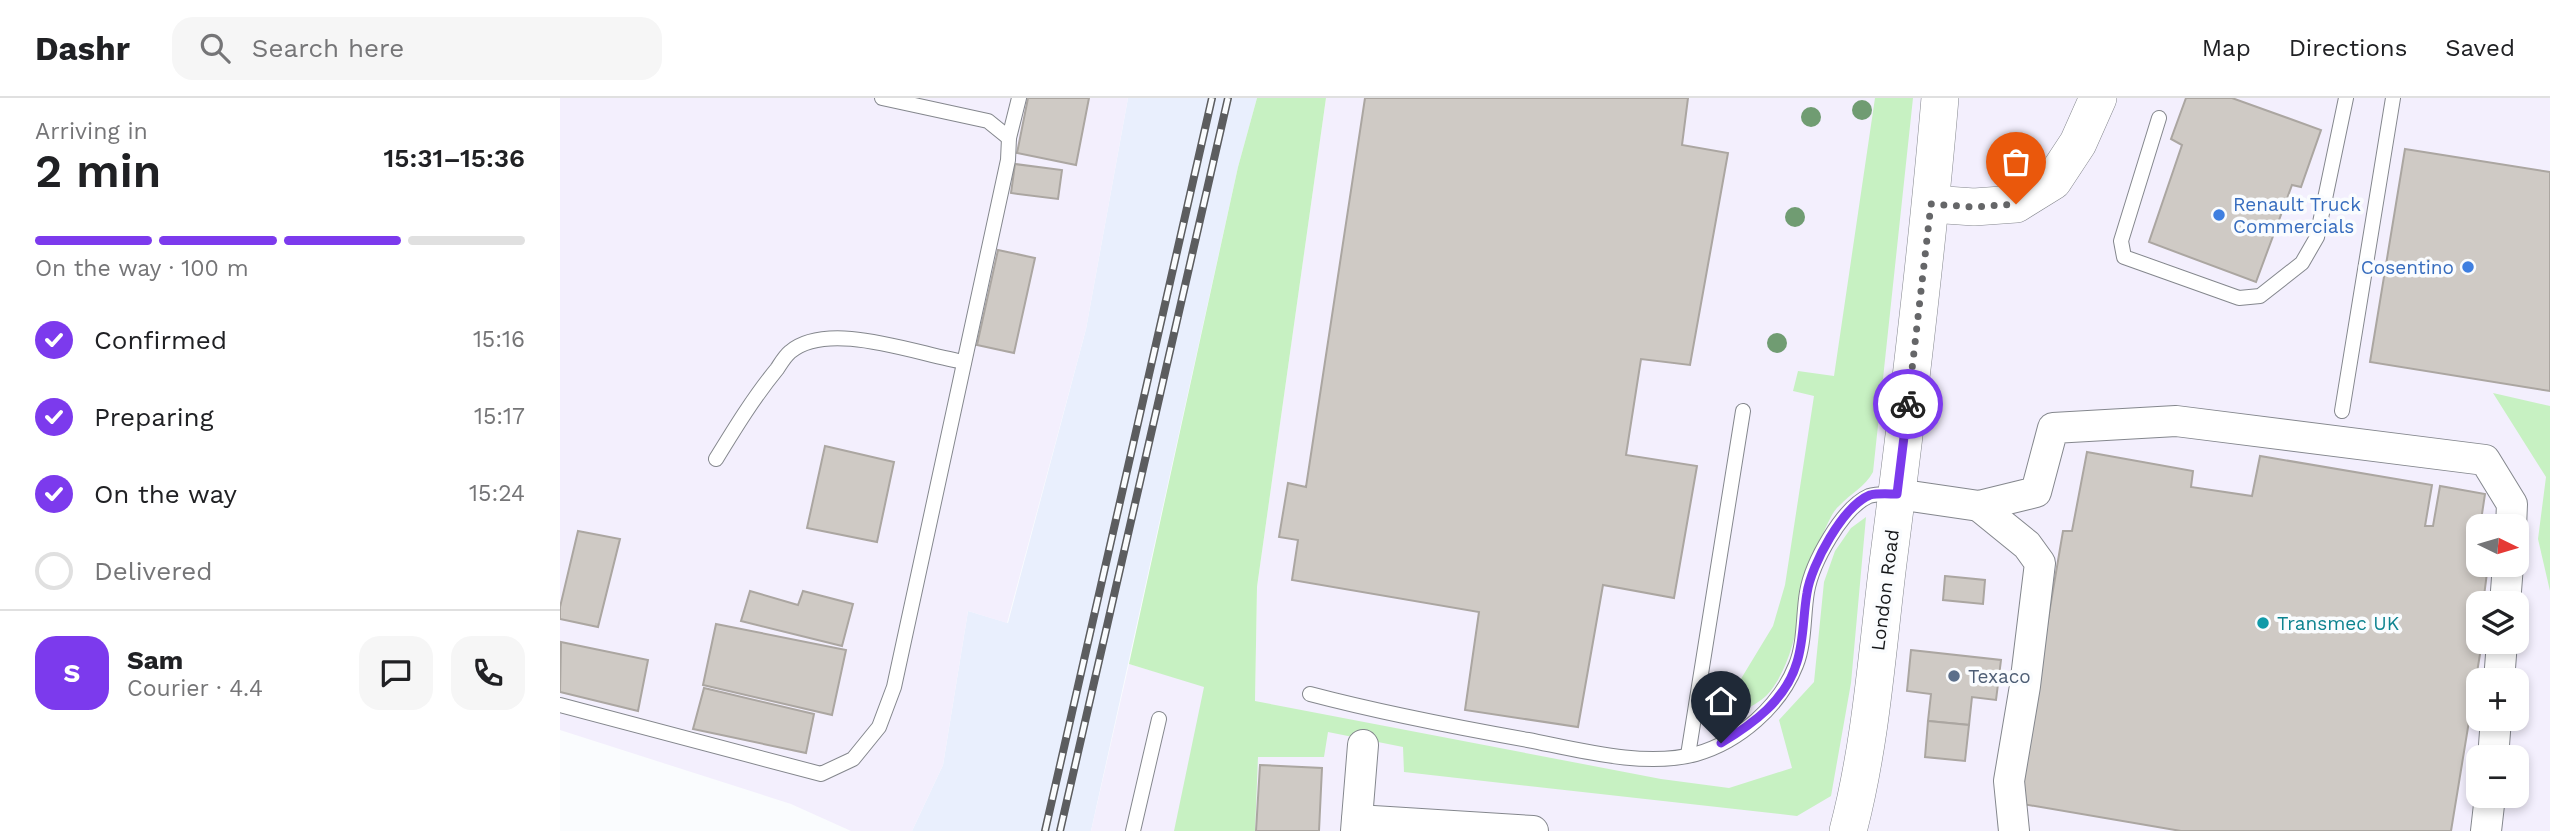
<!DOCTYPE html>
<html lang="en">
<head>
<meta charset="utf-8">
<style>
	:root { --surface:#fff; --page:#f6f6f6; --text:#202124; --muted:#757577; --line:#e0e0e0; --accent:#7c3aed }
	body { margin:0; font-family:"Work Sans",sans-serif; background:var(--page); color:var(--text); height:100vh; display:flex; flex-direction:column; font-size:26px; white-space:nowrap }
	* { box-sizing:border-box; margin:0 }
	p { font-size:23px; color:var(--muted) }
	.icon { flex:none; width:38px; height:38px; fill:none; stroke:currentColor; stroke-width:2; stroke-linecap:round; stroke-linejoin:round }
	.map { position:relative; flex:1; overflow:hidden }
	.panel { display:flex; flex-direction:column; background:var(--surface); width:560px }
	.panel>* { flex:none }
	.needle { width:46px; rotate:95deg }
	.buttons { position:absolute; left:1906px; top:416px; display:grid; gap:14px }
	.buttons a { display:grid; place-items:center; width:63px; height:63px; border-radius:14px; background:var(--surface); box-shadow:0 4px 10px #0003; font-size:35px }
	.pin { position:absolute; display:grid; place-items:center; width:60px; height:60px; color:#fff; margin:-72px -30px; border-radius:50% 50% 50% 0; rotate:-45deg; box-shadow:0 0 7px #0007 }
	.pin .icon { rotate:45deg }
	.courier { position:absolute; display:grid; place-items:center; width:70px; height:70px; margin:-35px; border:5px solid #7c3aed; border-radius:50%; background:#fff; color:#222; box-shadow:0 2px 9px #0007 }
	.headline em { font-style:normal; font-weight:600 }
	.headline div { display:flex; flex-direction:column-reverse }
	.headline { display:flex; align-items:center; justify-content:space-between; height:119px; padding:0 35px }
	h1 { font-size:46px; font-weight:600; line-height:52px }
	.bar { display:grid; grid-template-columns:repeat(4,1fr); gap:10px 7px; align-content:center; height:84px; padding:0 35px }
	.bar i { height:9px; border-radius:5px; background:var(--line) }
	.bar .on { background:var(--accent) }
	.bar p { grid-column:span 4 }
	.line { display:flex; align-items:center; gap:18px; padding:0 35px; border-top:2px solid var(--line) }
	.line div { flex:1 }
	.round { display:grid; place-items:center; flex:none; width:74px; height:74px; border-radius:21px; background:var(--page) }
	ol { padding:0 35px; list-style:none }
	li { display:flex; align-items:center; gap:21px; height:77px }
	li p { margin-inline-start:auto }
	li .icon { padding:7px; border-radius:50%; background:var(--accent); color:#fff; stroke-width:4 }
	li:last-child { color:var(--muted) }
	li i { width:38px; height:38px; border:4px solid var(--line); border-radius:50% }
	header { display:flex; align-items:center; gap:42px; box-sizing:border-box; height:98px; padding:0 35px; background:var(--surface); border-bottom:2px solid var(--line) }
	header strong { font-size:33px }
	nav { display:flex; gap:38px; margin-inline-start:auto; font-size:24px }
	.search { width:490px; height:63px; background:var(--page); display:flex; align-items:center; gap:18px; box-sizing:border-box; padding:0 24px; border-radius:21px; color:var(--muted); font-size:26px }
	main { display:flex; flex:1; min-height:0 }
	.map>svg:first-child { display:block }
</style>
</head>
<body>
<header>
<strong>Dashr</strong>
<div class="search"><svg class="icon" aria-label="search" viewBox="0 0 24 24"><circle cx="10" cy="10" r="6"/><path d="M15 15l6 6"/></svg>Search here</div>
<nav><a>Map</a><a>Directions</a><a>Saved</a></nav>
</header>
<main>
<section class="panel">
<div class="headline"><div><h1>2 min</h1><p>Arriving in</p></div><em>15:31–15:36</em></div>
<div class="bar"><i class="on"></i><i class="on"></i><i class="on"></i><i></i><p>On the way · 100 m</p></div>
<ol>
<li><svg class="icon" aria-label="check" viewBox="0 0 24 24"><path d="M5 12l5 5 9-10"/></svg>Confirmed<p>15:16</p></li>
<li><svg class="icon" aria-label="check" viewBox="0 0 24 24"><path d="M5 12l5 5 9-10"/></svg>Preparing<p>15:17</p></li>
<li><svg class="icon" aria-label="check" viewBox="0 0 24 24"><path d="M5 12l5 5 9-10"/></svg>On the way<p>15:24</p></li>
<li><i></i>Delivered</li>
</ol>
<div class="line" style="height:126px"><b class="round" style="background:var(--accent);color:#fff">S</b><div><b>Sam</b><p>Courier · 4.4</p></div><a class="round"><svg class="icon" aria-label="chat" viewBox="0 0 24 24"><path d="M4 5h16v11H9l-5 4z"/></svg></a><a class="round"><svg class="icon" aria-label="phone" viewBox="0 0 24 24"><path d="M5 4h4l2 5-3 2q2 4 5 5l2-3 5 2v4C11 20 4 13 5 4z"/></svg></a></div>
</section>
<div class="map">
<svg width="1990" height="733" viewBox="0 0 1990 733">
	<rect width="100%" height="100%" fill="#fafcfe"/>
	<!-- built -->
	<polygon fill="#e9effd" points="568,0 697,0 678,69 531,733 352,733 383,667 408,513 448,525 526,231"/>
	<!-- industrial -->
	<g fill="#f3effd" fill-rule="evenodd">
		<polygon points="0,0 568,0 526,231 447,525 408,513 383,667 352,733 291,733 231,706 0,632"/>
		<path d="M766,0H1990V733H531L569,566L695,603L697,489ZM1918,429H1956V467H1918ZM1918,506H1956V544H1918ZM1918,583H1956V621H1918ZM1918,660H1956V698H1918Z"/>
	</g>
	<!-- green -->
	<g fill="#c7f1c2">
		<polygon points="697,0 766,0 697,489 695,603 1101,681 1169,690 1232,670 1219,622 1254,584 1264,484 1275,453 1291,430 1306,419 1291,585 1271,698 1237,718 844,674 843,649 768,634 764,659 698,659 695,733 614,733 644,589 569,566 678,69"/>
		<path d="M1315,0H1353L1313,374C1305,389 1291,395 1279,408C1271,415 1266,430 1261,440C1238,488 1243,556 1207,597C1200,604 1189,609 1181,615L1170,601L1173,594L1213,528L1225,487L1254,298L1233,293L1238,273L1274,278Z"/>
		<polygon points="1933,295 1990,308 1990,493 1978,441 1986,379"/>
	</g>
	<!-- building -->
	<g fill="#cfcac5" stroke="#aba6a1" stroke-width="2">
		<polygon points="468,0 529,0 516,67 457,55"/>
		<polygon points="805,0 1128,0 1122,47 1168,55 1130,267 1081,261 1066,357 1137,368 1114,500 1043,487 1018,629 905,612 919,514 732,482 738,442 719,439 728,385 746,389"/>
		<polygon points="1626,0 1672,0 1761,32 1741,89 1732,87 1696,184 1589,144 1622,47 1611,41"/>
		<polygon points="1845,51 1990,74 1990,293 1810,264"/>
		<polygon points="455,66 502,72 498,101 451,95"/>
		<polygon points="438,152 475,160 454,255 417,247"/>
		<polygon points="265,348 334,364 317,444 247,430"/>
		<polygon points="1527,354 1633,373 1631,389 1692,398 1700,358 1872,387 1865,428 1873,428 1880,388 1925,396 1920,429 1918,429 1918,467 1928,467 1923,506 1918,506 1918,544 1922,544 1891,733 1621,733 1457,705 1503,433 1512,433"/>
		<polygon points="18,433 60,441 38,529 0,521 0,509"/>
		<polygon points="1385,478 1425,482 1423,506 1383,502"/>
		<polygon points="190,493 238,507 243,493 293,506 282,548 181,523"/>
		<polygon points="156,526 286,552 272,617 143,587"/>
		<polygon points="1,544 88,562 78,613 0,594"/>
		<polygon points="1351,552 1441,562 1436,602 1412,599 1409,627 1368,623 1371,596 1347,593"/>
		<polygon points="144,590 254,616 246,655 133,631"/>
		<polygon points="1368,623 1409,627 1405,663 1365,659"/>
		<polygon points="700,667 762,670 759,733 696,733"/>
	</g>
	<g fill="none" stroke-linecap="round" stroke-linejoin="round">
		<defs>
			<g id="service">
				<polyline points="322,0 428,23 449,40"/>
				<polyline points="1599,20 1561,143 1564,159 1679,200 1700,198 1742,165 1757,139 1786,0"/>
				<polyline points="1782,313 1833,0"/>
				<path d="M156,361C175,330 194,299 217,271C221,265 225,258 230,254C269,221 359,257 404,264"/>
				<path d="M750,596C822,615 895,629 968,642C1019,652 1085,670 1136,656C1179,644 1220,608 1236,567C1245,545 1243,517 1247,494C1252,465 1282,410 1309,398C1317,395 1328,396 1336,396"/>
				<polyline points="0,607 261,676 293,661 319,629 334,589 448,62 449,40 459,0"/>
				<polyline points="1128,657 1183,313"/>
				<polyline points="573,733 599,621"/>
			</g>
			<g id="minor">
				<polyline points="1337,396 1419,408 1476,394 1493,330 1616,323 1925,362 1952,406 1951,429"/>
				<polyline points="1419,408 1467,447 1480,465 1465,588 1449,683 1454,733"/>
				<polyline points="1945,506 1948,467"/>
				<polyline points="1939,583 1942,544"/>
				<polyline points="1933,660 1936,621"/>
				<polyline points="797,722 973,733"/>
				<polyline points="796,733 803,647"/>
				<polyline points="1926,733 1930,698"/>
			</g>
			<g id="tertiary">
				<polyline points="1371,106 1414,109 1456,106 1493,83 1518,45 1538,0"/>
				<path d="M1288,733C1311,646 1317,554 1328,465C1348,310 1367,155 1380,0"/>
			</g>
		</defs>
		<!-- service casing -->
		<use href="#service" stroke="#84878d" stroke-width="16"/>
		<!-- minor casing -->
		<use href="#minor" stroke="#84878d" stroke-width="32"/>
		<!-- tertiary casing -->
		<use href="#tertiary" stroke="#84878d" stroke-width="38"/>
		<!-- service -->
		<use href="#service" stroke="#fff" stroke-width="14"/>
		<!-- minor -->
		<use href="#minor" stroke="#fff" stroke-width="30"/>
		<!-- tertiary -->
		<use href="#tertiary" stroke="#fff" stroke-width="37"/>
		<defs>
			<g id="rail">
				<polyline points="485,733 652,0"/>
				<polyline points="500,733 668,0"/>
			</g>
		</defs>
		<!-- rail casing -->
		<use href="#rail" stroke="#5c5d5f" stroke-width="8"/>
		<!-- rail -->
		<use href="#rail" stroke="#fafcfe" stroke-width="5" stroke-dasharray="16" stroke-linecap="butt"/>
	</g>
	<!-- trees -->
	<g fill="#709c72">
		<circle cx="1302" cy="12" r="10"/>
		<circle cx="1251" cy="19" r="10"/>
		<circle cx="1235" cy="119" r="10"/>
		<circle cx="1217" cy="245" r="10"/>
	</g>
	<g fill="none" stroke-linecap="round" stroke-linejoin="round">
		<!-- done -->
		<polyline stroke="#656668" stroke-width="7" stroke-dasharray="0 12.6" points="1348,306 1371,106 1414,109 1456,106"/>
		<!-- route -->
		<path stroke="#7c3aed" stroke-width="9" d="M1161,645C1193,626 1226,602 1237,564C1244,542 1243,518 1247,495C1251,467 1283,408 1310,397C1318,395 1329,396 1337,396L1348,306"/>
	</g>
	<!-- markers -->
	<g fill="#3f7fe0" stroke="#fafcfe" stroke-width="2.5">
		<circle cx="1659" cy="117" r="7"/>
		<circle cx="1908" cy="169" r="7"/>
	</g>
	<circle fill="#0f9aa8" stroke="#fafcfe" stroke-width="2.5" cx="1703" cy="525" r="7"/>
	<circle fill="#5c6f8a" stroke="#fafcfe" stroke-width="2.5" cx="1394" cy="578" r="7"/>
	<g text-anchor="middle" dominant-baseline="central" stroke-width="7" stroke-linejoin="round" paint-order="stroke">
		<!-- shop labels -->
		<g font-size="19" fill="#366cbe" stroke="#fafcfe" text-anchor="start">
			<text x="1673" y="106">Renault Truck<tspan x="1673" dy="22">Commercials</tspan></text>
			<text x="1894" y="169" text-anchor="end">Cosentino</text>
		</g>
		<!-- street labels -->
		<g font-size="19" fill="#151618" stroke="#fafcfe">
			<text transform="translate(1325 492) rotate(-83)">London Road</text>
		</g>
		<!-- culture labels -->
		<g font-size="19" fill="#0d838f" stroke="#fafcfe" text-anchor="start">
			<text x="1717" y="525">Transmec UK</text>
		</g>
		<!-- service labels -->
		<g font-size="19" fill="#4e5e75" stroke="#fafcfe" text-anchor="start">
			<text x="1408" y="578">Texaco</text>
		</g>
	</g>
</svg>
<div class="buttons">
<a><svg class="needle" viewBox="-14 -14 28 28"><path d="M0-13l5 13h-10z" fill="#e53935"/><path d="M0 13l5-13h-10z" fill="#757577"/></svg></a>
<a><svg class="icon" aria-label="layers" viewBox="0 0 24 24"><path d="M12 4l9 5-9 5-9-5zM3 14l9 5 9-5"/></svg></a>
<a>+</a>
<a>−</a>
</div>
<div class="pin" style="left:1456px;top:106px;background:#ea580c"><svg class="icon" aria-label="bag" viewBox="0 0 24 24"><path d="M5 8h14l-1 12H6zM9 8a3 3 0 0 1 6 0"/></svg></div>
<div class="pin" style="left:1161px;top:645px;background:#1f2937"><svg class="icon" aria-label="home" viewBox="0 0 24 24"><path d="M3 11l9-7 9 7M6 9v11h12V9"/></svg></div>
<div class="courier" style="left:1348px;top:306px"><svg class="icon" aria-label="bike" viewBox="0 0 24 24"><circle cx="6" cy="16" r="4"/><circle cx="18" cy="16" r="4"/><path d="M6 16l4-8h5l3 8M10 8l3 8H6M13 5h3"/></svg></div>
</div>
</main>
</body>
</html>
